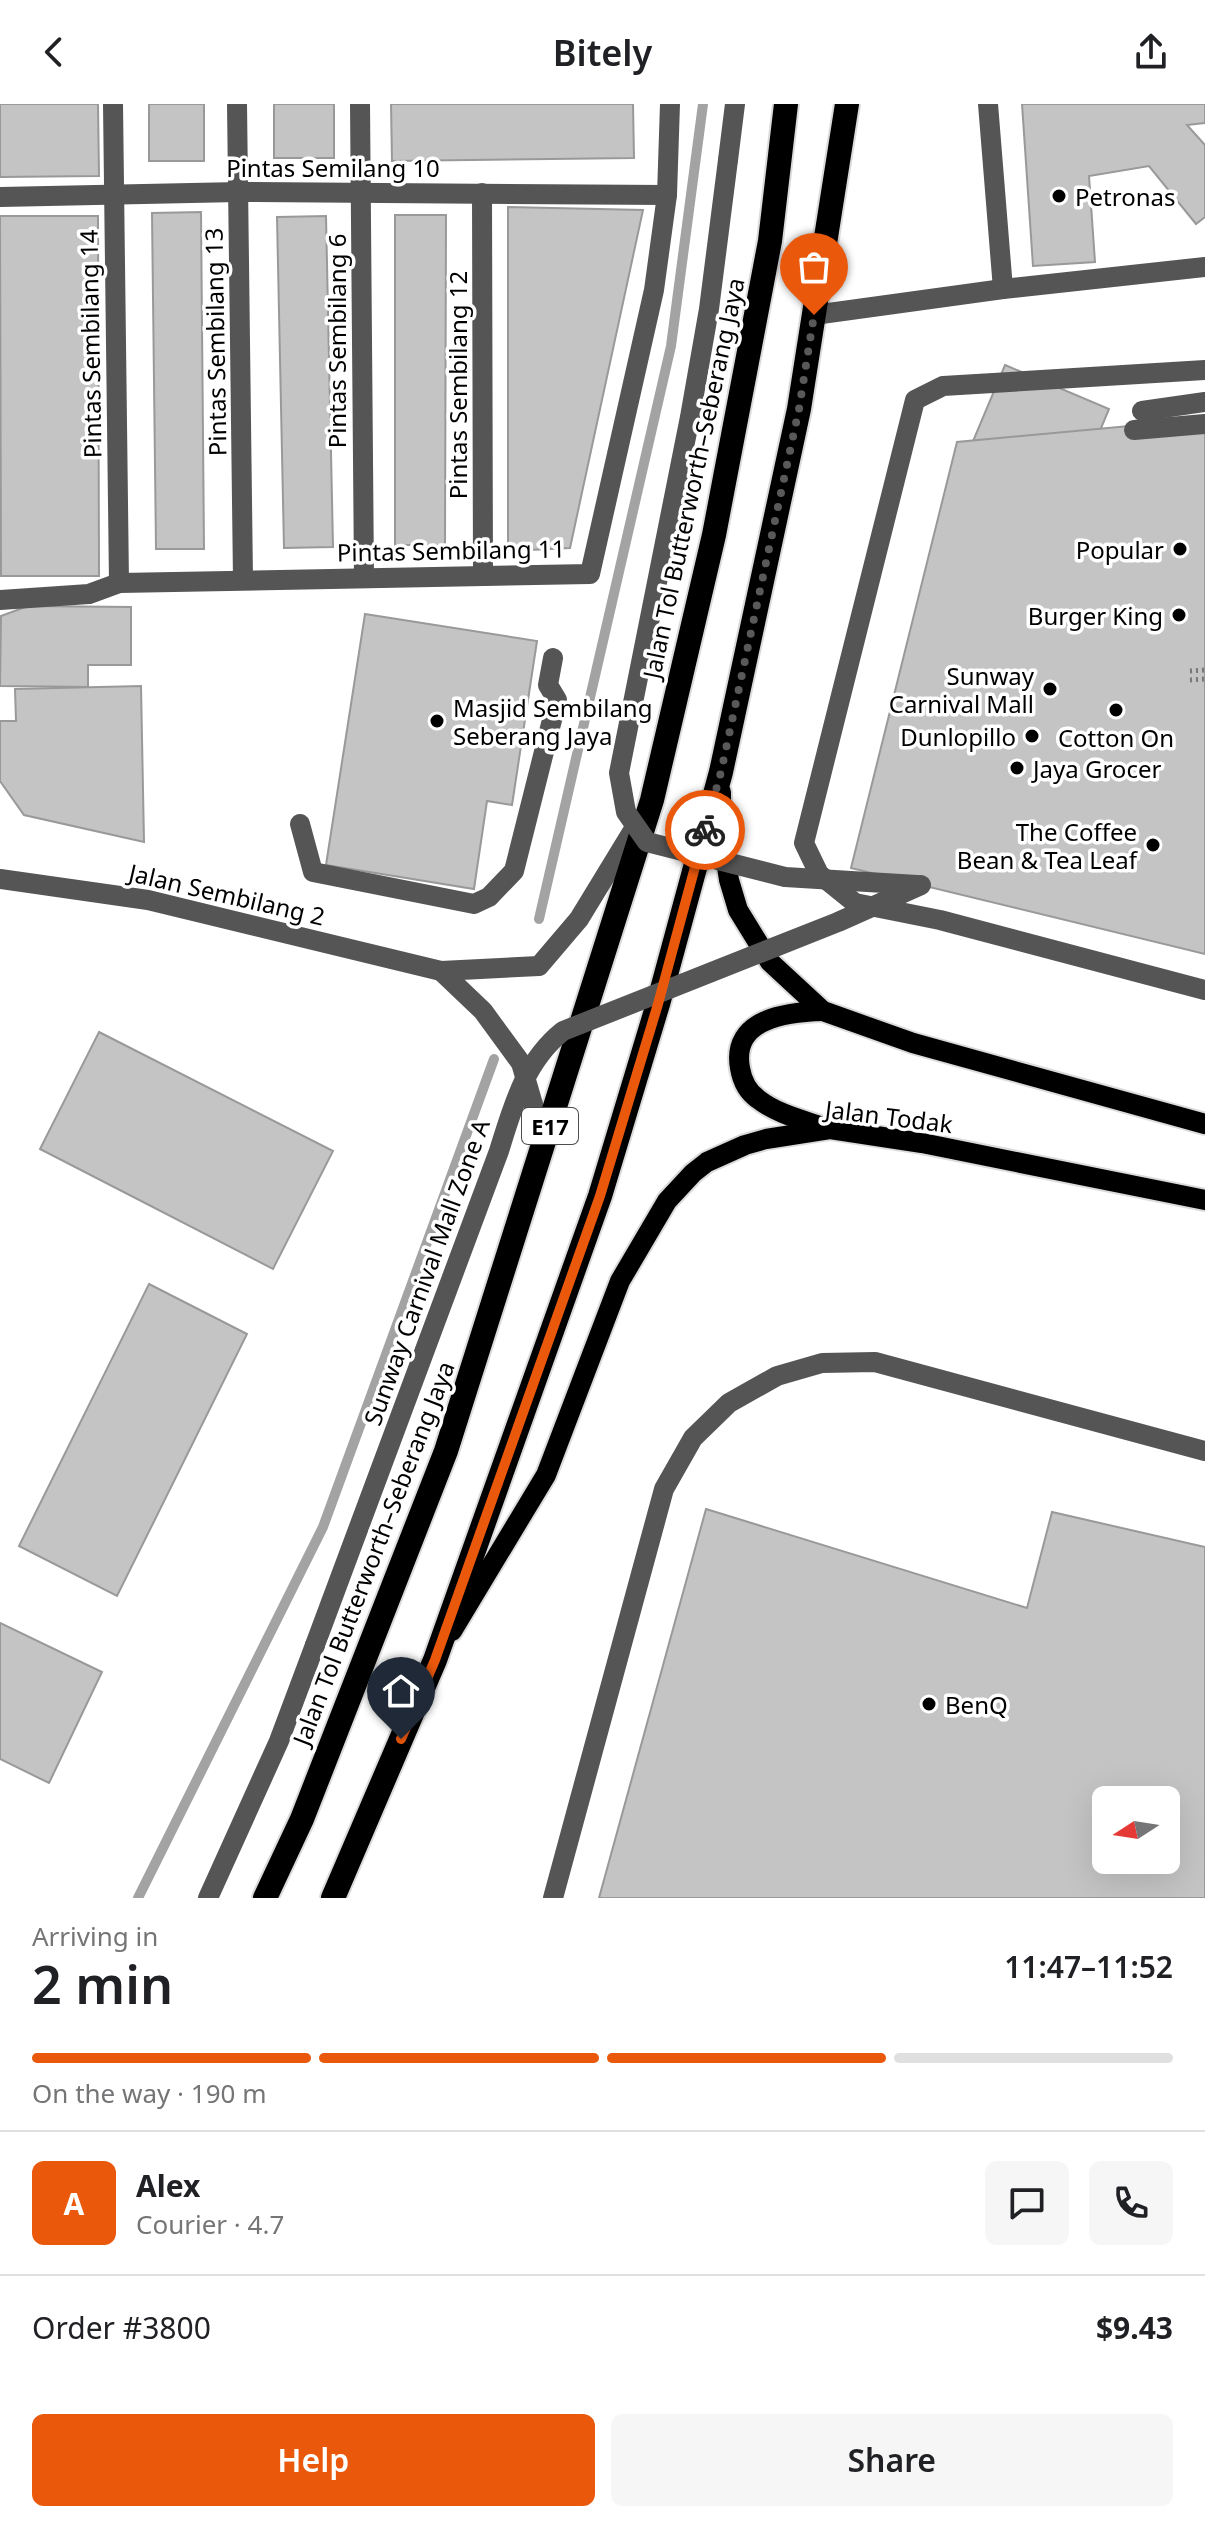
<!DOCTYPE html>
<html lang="en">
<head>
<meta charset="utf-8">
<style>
	:root { --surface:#fff; --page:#f6f6f6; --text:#202124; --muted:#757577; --line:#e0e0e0; --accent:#ea580c }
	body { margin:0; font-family:"Noto Sans",sans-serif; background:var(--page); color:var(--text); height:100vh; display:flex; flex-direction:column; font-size:30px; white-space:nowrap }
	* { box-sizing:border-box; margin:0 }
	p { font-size:26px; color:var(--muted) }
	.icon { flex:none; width:44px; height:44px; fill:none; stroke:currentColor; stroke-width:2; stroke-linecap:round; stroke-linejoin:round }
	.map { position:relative; height:1794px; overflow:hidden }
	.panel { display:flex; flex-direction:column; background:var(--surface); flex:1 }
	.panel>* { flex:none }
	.needle { width:52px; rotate:258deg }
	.controls { position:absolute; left:1092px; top:1682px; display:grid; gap:16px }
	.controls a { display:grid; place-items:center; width:88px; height:88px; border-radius:12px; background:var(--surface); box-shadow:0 8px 32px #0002; font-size:40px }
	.pin { position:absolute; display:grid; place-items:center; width:68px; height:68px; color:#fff; margin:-82px -34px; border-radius:50% 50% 50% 0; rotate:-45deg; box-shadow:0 0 8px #0007 }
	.pin .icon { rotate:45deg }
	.courier { position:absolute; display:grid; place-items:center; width:80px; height:80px; margin:-40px; border:6px solid #ea580c; border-radius:50%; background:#fff; color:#222; box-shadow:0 2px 10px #0007 }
	.summary em { font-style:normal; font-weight:600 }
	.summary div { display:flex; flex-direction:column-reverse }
	.summary { display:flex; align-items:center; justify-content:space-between; height:136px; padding:0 32px }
	h1 { font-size:52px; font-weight:600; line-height:60px }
	.bar { display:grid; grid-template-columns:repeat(4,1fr); gap:12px 8px; align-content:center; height:96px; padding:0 32px }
	.bar i { height:10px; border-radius:6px; background:var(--line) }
	.bar .on { background:var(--accent) }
	.bar p { grid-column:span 4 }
	.line { display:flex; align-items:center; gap:20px; padding:0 32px; border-top:2px solid var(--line) }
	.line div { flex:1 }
	.round { display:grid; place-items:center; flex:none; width:84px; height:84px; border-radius:12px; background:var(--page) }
	.cta { display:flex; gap:16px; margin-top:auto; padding:16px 32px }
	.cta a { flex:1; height:92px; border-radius:12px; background:var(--accent); color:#fff; font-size:32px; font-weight:600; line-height:92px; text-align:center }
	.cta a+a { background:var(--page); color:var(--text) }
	header { display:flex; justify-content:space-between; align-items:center; height:104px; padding:0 32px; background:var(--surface); font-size:36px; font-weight:600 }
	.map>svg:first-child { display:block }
</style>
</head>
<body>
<header><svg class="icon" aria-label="back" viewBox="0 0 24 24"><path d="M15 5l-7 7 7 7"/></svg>Bitely<svg class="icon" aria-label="share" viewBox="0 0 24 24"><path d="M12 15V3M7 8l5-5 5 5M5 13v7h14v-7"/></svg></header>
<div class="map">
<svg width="1205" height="1794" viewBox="0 0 1205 1794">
	<rect width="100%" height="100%" fill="#fff"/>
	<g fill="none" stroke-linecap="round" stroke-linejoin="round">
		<!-- stream -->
		<g stroke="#a3a3a3" stroke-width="10">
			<polyline points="539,815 671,242 703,0"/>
			<polyline points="138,1794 323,1423 494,955"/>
		</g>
	</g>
	<!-- building -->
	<g fill="#c4c4c4" stroke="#999" stroke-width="2" fill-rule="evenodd">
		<polygon points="0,0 98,0 99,72 0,73"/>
		<rect x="149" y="0" width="55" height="57"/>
		<rect x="274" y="0" width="60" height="54"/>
		<polygon points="391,0 633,0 634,54 392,57"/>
		<polygon points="1022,0 1205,0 1205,19 1187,21 1205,41 1205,113 1196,120 1149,62 1089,72 1095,158 1033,162"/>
		<polygon points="508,103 643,106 570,444 508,447"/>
		<polygon points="201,108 204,445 156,445 152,109"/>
		<polygon points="395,111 446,111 445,441 395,441"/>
		<polygon points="0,112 98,112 99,472 1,472"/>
		<polygon points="326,112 333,443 284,444 277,113"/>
		<polygon points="1005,261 1109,305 1067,406 963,361"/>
		<polygon points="1205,315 1205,850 851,764 957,338"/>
		<polygon points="28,502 131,503 131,561 88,561 88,583 0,582 1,512"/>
		<polygon points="365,510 537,537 512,701 487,697 474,785 326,761"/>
		<polygon points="141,582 144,738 24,711 0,677 0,617 16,617 15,585"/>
		<polygon points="99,928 333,1047 273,1165 40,1045"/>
		<polygon points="149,1180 247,1230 117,1492 19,1442"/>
		<path d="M706,1405L1027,1504L1052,1408L1205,1443V1794H599ZM1106,1696H1166V1756H1106Z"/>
		<polygon points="0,1519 102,1568 49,1679 0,1655"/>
	</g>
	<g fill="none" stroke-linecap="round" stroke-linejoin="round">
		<defs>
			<g id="major">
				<polyline points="721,688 721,723 729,776 738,806 770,858 823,907 913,939 1205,1020"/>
				<path d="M823,907C788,908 731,914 740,964C742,976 748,988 758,995C777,1010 803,1016 826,1024"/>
				<polyline points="452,1527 546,1371 620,1177 667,1097 693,1069 707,1058 745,1041 766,1035 830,1025 922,1039 1205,1096"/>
			</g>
			<g id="highway">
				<polyline points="265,1794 302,1715 446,1347 652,696 714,431 770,137 786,0"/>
				<polyline points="333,1794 435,1556 600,1092 658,900 721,668 799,305 847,0"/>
			</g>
		</defs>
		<!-- major casing -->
		<use href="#major" stroke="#dbdbdb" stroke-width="24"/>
		<!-- highway casing -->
		<use href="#highway" stroke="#dbdbdb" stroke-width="28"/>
		<!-- path -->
		<g stroke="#777" stroke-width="5" stroke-dasharray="2 4" stroke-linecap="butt">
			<polyline points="1190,567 1205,566"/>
			<polyline points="1190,576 1205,575"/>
		</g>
		<!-- minor -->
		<g stroke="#555" stroke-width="20">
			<polyline points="113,0 119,479"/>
			<polyline points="237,0 243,476"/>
			<polyline points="360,0 364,474"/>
			<polyline points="988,0 1003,185"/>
			<polyline points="728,56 735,0"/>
			<polyline points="482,89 483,472"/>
			<polyline points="0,93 239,88 667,91"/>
			<polyline points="814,211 1003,185 1205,163"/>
			<polyline points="1205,266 943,282 915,296 804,739 819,770 855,799 940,816 1205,886"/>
			<polyline points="1142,307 1205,298"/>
			<polyline points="1134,326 1205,320"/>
			<polyline points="0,496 89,490 119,479 590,470 654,186 667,91 670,0"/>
			<polyline points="300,720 313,768 474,800 489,793 514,767 557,596 548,581 553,554"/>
			<polyline points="0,775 148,796 441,867 539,862 579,815 640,715"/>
			<polyline points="441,867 483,907 521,959 544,1038"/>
			<polyline points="208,1794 279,1637 315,1541"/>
			<polyline points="553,1794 664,1385 693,1334 729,1299 777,1272 822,1259 875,1258 1205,1347"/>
		</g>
		<!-- major -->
		<use href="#major" stroke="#000" stroke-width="20"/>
		<!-- highway -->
		<use href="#highway" stroke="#000" stroke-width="24"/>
		<!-- minor-bridge -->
		<g stroke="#555" stroke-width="20">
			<polyline points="728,56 709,205 690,313 619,669 626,708 647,738 785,773 917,781"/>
			<path d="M315,1541L499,1047C513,1002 525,957 563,927L838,818L921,781"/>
		</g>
	</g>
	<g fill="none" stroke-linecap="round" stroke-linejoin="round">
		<!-- done -->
		<polyline stroke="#595959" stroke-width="8" stroke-dasharray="0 14.4" points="705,726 721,668 799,305 814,211"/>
		<!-- route -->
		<polyline stroke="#ea580c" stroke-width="10" points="401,1635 435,1556 600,1092 658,900 705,726"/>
	</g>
	<!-- markers -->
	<g fill="#000" stroke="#fff" stroke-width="3">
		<circle cx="1059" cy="92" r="8"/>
		<circle cx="1180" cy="445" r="8"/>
		<circle cx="1179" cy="511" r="8"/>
		<circle cx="1050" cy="585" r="8"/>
		<circle cx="1116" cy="606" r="8"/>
		<circle cx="437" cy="617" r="8"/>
		<circle cx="1032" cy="632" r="8"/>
		<circle cx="1017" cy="664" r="8"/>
		<circle cx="1153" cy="741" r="8"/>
		<circle cx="929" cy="1600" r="8"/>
	</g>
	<g text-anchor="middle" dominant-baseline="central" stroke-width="7" stroke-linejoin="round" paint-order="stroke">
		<!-- shield labels -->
		<rect fill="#fff" stroke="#4c4c4c" stroke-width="2" x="522" y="1004" width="56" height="36" rx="6"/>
		<g font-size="22" font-weight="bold" fill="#000">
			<text x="550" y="1022">E17</text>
		</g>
		<!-- street labels -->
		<g font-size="24" fill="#000" stroke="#fff">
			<text x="333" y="63">Pintas Semilang 10</text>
			<text transform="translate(336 237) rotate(-90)">Pintas Sembilang 6</text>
			<text transform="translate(215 238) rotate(-91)">Pintas Sembilang 13</text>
			<text transform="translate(90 240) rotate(-91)">Pintas Sembilang 14</text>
			<text transform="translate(457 281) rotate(-90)">Pintas Sembilang 12</text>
			<text transform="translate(693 374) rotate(-78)">Jalan Tol Butterworth–Seberang Jaya</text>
			<text transform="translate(451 446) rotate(-1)">Pintas Sembilang 11</text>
			<text transform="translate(227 790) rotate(13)">Jalan Sembilang 2</text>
			<text transform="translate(889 1012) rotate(7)">Jalan Todak</text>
			<text transform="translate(426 1168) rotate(-70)">Sunway Carnival Mall Zone A</text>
			<text transform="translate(373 1449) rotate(-69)">Jalan Tol Butterworth–Seberang Jaya</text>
		</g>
		<!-- poi labels -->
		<g font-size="24" fill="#000" stroke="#fff" text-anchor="end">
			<text x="1075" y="92" text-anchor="start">Petronas</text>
			<text x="1164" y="445">Popular</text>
			<text x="1163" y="511">Burger King</text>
			<text x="1034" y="571">Sunway<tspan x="1034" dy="28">Carnival Mall</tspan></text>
			<text x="453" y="603" text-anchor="start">Masjid Sembilang<tspan x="453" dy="28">Seberang Jaya</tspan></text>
			<text x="1016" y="632">Dunlopillo</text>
			<text x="1116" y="633" text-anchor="middle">Cotton On</text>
			<text x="1033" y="664" text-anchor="start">Jaya Grocer</text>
			<text x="1137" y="727">The Coffee<tspan x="1137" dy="28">Bean &amp; Tea Leaf</tspan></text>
			<text x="945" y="1600" text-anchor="start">BenQ</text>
		</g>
	</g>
</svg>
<div class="controls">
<a><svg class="needle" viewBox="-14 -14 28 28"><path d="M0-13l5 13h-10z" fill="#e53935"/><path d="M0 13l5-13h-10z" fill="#757577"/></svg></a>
</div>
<div class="pin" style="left:814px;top:211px;background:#ea580c"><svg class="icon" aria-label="bag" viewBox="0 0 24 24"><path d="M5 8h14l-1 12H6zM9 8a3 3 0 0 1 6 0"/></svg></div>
<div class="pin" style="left:401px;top:1635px;background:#1f2937"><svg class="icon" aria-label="home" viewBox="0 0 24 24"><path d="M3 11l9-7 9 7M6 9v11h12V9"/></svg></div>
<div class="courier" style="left:705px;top:726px"><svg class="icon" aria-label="bike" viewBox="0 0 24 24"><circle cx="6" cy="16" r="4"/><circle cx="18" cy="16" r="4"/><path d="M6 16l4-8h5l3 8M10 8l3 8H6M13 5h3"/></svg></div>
</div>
<section class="panel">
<div class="summary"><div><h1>2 min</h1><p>Arriving in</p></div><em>11:47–11:52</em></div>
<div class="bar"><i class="on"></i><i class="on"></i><i class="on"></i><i></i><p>On the way · 190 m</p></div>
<div class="line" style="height:144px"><b class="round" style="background:var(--accent);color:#fff">A</b><div><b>Alex</b><p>Courier · 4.7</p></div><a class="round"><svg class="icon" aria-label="chat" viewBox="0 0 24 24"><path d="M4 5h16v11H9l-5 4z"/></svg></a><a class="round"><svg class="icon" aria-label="phone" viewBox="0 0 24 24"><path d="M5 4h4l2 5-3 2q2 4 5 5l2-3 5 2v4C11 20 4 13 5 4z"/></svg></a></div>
<div class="line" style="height:104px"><div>Order #3800</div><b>$9.43</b></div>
<div class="cta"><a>Help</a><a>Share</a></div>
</section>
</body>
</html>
